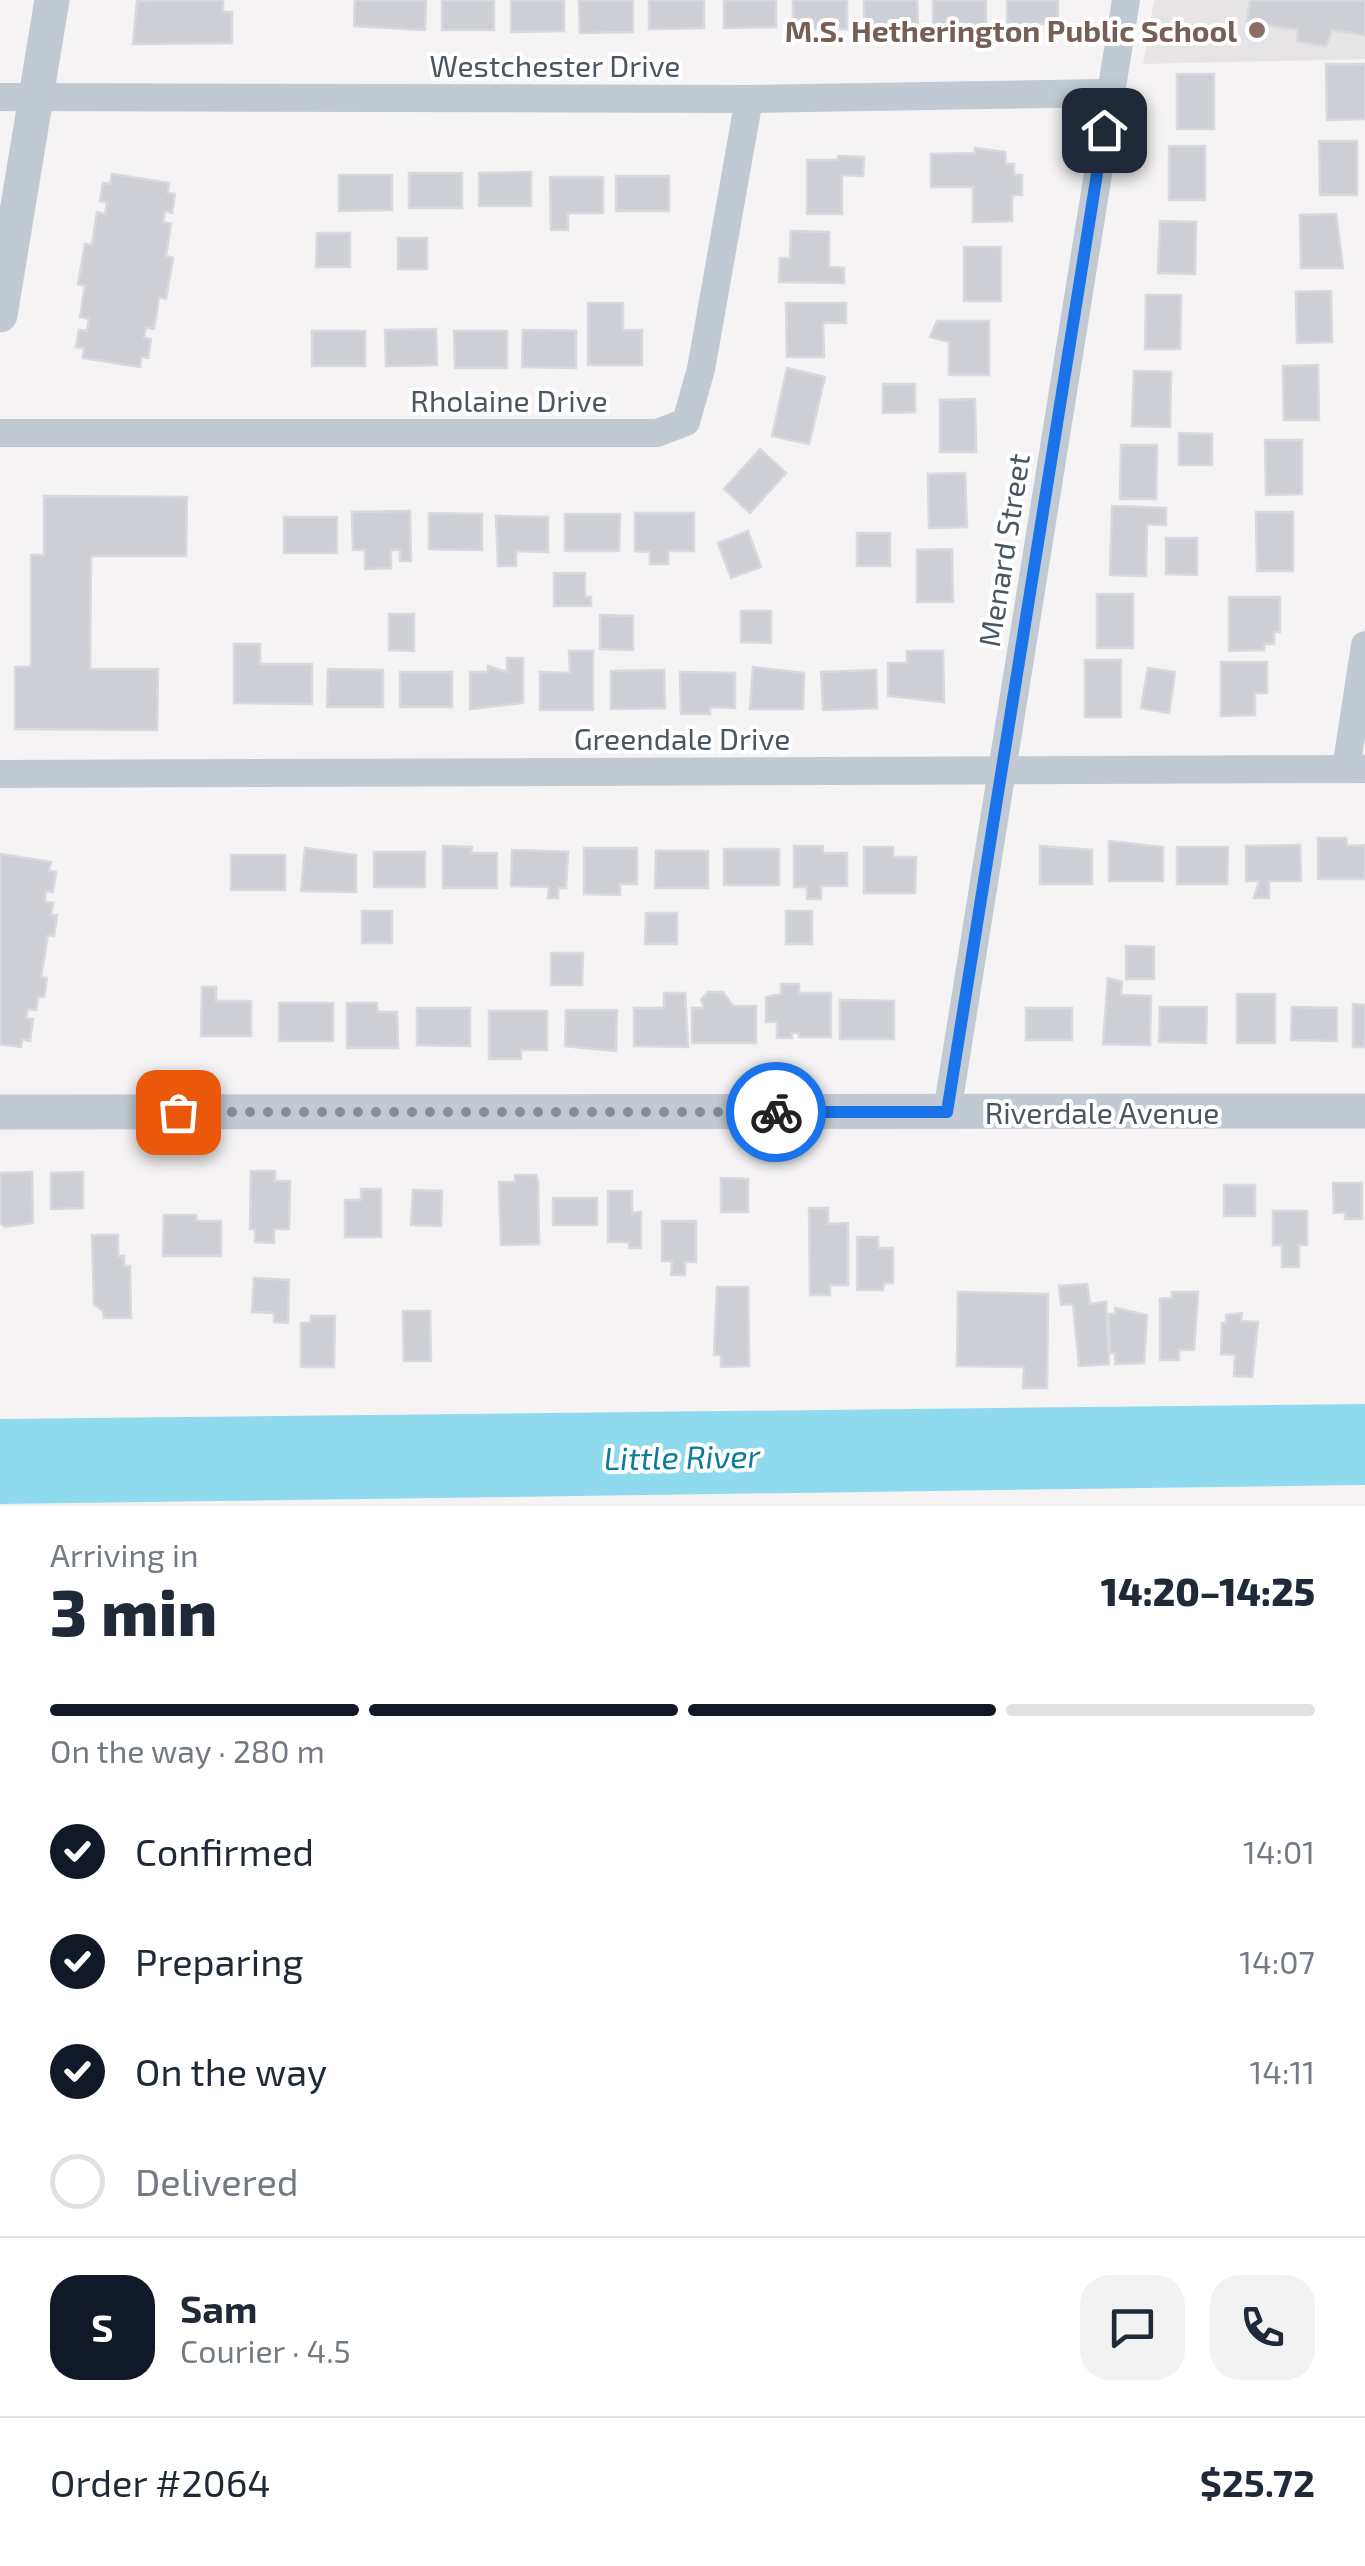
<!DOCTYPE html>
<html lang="en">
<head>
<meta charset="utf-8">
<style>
	:root { --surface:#fff; --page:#f2f2f3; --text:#1f2937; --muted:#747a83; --line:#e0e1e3; --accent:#111827 }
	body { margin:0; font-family:"Exo 2",sans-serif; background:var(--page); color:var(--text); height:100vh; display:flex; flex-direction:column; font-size:38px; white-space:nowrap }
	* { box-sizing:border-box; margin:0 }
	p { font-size:32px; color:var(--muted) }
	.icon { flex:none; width:55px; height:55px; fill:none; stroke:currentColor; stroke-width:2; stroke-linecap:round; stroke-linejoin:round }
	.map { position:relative; height:1506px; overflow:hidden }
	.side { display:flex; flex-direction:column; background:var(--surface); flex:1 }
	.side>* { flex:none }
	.pin { position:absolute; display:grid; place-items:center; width:85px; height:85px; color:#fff; margin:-42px; border-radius:20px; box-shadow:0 5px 15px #0006 }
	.courier { position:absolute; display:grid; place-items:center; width:100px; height:100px; margin:-50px; border:8px solid #1a73e8; border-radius:50%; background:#fff; color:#222; box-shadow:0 2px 12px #0007 }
	.head em { font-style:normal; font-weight:800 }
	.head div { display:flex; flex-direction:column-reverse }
	.head { display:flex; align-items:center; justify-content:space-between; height:170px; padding:0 50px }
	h1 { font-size:65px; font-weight:800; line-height:75px }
	.bar { display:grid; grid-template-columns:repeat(4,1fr); gap:15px 10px; align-content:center; height:120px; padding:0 50px }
	.bar i { height:12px; border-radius:8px; background:var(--line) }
	.bar .selected { background:var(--accent) }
	.bar p { grid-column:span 4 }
	.line { display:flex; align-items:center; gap:25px; padding:0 50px; border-top:2px solid var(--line) }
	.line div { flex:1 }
	.round { display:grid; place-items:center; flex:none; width:105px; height:105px; border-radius:30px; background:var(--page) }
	ol { padding:0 50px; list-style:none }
	li { display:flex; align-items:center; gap:30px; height:110px }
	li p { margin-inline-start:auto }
	li .icon { padding:10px; border-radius:50%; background:var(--accent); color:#fff; stroke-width:4 }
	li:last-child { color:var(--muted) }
	li i { width:55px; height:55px; border:5px solid var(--line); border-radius:50% }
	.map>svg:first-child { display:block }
</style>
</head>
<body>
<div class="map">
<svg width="1365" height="1506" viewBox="0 0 1365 1506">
	<rect width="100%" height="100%" fill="#f5f3f3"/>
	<!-- education -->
	<polygon fill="#e6e4e5" points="1154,0 1365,0 1365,59 1143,64"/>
	<!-- water -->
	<polygon fill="#90daee" points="1365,1404 1365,1485 0,1504 0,1419"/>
	<!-- building -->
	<g fill="#cdcfd5" stroke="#d7d9de" stroke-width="2.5">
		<polygon points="223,0 223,12 232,12 232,43 133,44 137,1"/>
		<polygon points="355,0 426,0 425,30 354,26"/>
		<rect x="442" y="0" width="52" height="30"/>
		<polygon points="511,0 564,0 564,31 511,32"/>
		<polygon points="579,0 633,0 633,32 580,33"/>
		<polygon points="649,0 704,0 704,28 649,29"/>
		<polygon points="724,0 776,0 776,27 724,28"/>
		<rect x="793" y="0" width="54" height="29"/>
		<polygon points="864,0 917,0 918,27 864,27"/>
		<rect x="933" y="0" width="53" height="30"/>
		<polygon points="1007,0 1058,0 1058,24 1035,24 1035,33 1007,33"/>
		<polygon points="1250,0 1365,0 1365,35 1332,30 1326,46 1297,41 1298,30 1247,22"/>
		<polygon points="1326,64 1365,64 1365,119 1327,120"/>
		<rect x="1177" y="74" width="37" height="55"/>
		<polygon points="1319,141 1357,141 1357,195 1320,195"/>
		<rect x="1169" y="146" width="36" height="54"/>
		<polygon points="975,148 1005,152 1006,164 1014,164 1014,175 1022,175 1022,195 1012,195 1012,221 973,222 973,187 931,187 931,154 975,153"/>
		<polygon points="838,156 864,157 863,176 842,175 842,214 807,214 807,160 838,160"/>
		<polygon points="531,172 531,206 479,206 479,173"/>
		<rect x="409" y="173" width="53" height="35"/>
		<polygon points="112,174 169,183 168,193 175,194 172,213 165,211 163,222 171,224 166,256 173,258 166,299 159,297 154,329 146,327 144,338 151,339 148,358 141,357 140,367 83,358 84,348 76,347 79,330 87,331 89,319 80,317 85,286 78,284 85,244 92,245 97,212 105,214 107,202 100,201 103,183 110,184"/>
		<polygon points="339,175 392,175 392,210 339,211"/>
		<rect x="616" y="176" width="53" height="35"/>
		<polygon points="550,177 603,177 603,213 568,213 568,230 551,230"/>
		<polygon points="1336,214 1343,268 1301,268 1300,215"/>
		<polygon points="1160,221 1196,222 1195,274 1158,273"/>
		<polygon points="791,231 829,232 829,267 844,268 844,283 779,282 780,258 790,258"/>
		<polygon points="317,233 350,233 350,267 316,267"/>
		<rect x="398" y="238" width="29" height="31"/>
		<rect x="964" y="247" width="37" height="54"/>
		<polygon points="1331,291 1332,342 1297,343 1296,292"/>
		<polygon points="1146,295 1181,295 1180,349 1145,349"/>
		<polygon points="588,303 623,303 623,330 642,330 642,365 588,365"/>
		<polygon points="786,303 846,303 846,323 823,323 824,357 787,357"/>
		<polygon points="937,321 989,321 989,375 949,375 949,342 930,337"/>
		<polygon points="436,329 437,365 386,366 385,330"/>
		<polygon points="523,330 576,331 576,368 522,367"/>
		<rect x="312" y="331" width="53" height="35"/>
		<polygon points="454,331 507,331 507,368 455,368"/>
		<polygon points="1318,365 1319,420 1284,420 1283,366"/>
		<polygon points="787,368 825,377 809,444 772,436"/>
		<polygon points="1134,371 1171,372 1170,427 1132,426"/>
		<polygon points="883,384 915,384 915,412 883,413"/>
		<polygon points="975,399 976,452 940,452 940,400"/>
		<polygon points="1179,433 1212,434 1212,465 1179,465"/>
		<polygon points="1265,440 1302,440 1302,494 1266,495"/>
		<polygon points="1121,445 1157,445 1156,499 1120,499"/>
		<polygon points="760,449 786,473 750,513 724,489"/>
		<polygon points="965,473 967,527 929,528 928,474"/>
		<polygon points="44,496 187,497 186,556 91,556 90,669 158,669 157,730 15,729 15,667 31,667 31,555 44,555"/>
		<polygon points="1112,506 1166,508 1166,525 1147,524 1146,576 1110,575"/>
		<polygon points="410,511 411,561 400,561 400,550 391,550 391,568 365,569 365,550 353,550 352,512"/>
		<polygon points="1256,512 1293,512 1293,571 1257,571"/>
		<polygon points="429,513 482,514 482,550 429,549"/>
		<polygon points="635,513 694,513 694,551 668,551 668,564 650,564 650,552 635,551"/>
		<polygon points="565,514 620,514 619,551 565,551"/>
		<polygon points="496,516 548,517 548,552 516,551 516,566 498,566"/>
		<rect x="284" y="517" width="53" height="36"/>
		<polygon points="748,531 761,567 731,578 718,543"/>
		<rect x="857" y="533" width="33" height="33"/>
		<polygon points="1166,538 1197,538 1197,575 1166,574"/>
		<polygon points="952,549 953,602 917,602 917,550"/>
		<polygon points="554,573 585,573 585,597 591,597 591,606 554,606"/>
		<rect x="1097" y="594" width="36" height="54"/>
		<polygon points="1229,597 1280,597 1280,632 1274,632 1274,644 1264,644 1264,650 1229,651"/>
		<polygon points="741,611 771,611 771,643 741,642"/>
		<polygon points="389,614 414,614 414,651 389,650"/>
		<polygon points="600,615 633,616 633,650 600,649"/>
		<polygon points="234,644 260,644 260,664 312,664 312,704 234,703"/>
		<polygon points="569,651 593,651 593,710 540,710 540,672 570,673"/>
		<polygon points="907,651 943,651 944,702 888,696 888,663 907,663"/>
		<polygon points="507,658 523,658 523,703 470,709 470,672 488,672 488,666 507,672"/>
		<rect x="1085" y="660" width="36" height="57"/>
		<polygon points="1221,662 1267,662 1267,693 1255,693 1255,715 1221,716"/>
		<polygon points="753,667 804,673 803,709 750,709"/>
		<polygon points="1148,668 1175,672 1169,713 1141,708"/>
		<polygon points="328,669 383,670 383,707 327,707"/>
		<polygon points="664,670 665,708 611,709 611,671"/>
		<polygon points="876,670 877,708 823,710 821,672"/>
		<rect x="400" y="672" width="52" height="35"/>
		<polygon points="680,672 735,673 735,708 710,707 710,714 681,714"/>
		<polygon points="1318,838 1346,838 1347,846 1365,845 1365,879 1318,879"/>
		<polygon points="1109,841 1163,847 1163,881 1109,881"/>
		<polygon points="1300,845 1301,881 1269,881 1269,898 1254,898 1259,881 1246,881 1246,846"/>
		<polygon points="443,846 472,847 471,853 497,853 497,888 443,888"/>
		<polygon points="794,846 823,846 823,853 847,853 847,886 821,886 821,899 807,899 807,887 794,887"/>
		<polygon points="1040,846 1092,850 1092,884 1040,884"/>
		<polygon points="864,847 893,847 893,857 916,857 915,893 864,893"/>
		<polygon points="1177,847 1228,847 1227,884 1177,884"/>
		<polygon points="305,848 356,855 356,892 301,891"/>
		<polygon points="584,848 637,848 637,884 620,884 620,895 584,894"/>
		<rect x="724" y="849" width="55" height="36"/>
		<polygon points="512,850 568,852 566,888 558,888 558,898 548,898 549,887 511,886"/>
		<polygon points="656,851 708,851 708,888 655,888"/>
		<rect x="374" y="852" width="51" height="35"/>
		<polygon points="0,854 51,862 49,871 56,872 53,892 46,891 45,902 53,903 51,915 57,915 54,936 48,935 41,977 47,978 44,997 38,997 36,1010 28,1009 26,1018 33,1019 30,1041 22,1039 21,1047 0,1044"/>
		<rect x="231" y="855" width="54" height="35"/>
		<rect x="362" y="911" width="30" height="32"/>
		<rect x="786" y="911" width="26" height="33"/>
		<polygon points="646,913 677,913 677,944 645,944"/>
		<polygon points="1126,946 1154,947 1154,979 1126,979"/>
		<polygon points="551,953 583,953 582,985 551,985"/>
		<polygon points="1108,978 1122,982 1121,995 1151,996 1150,1045 1103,1044"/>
		<polygon points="781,984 799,984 799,993 831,993 831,1037 799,1037 799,1033 791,1033 792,1038 777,1038 777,1022 766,1022 766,997 781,994"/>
		<polygon points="202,987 216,987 216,1001 251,1001 251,1036 201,1036"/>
		<polygon points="708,992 723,992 733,1006 756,1006 756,1043 692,1043 692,1008 704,1008 701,1000"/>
		<polygon points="664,993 685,993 688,1047 634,1046 634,1008 664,1008"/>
		<rect x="1237" y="994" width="38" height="49"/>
		<polygon points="840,1000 894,1001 894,1039 840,1039"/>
		<rect x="279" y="1003" width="54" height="38"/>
		<polygon points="347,1003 377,1003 377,1012 397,1012 398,1048 347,1048"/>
		<polygon points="1353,1004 1365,1005 1365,1047 1353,1047"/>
		<polygon points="1160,1007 1207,1007 1206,1043 1159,1042"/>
		<polygon points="1292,1007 1337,1008 1337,1041 1291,1040"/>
		<polygon points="417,1008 470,1008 470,1046 417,1045"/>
		<rect x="1026" y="1008" width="46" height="32"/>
		<polygon points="566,1010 617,1010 616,1051 565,1046"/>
		<polygon points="489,1011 547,1011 547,1050 521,1050 521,1059 489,1059"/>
		<polygon points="251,1171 275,1171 275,1181 290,1181 289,1229 274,1229 274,1243 255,1242 255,1229 250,1229"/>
		<polygon points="32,1172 33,1223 5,1227 0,1223 0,1173"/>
		<polygon points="83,1172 83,1208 51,1209 51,1173"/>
		<polygon points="515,1175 536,1175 538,1181 539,1244 501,1245 499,1182 515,1182"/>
		<polygon points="721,1178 748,1179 748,1212 721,1212"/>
		<polygon points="1333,1183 1362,1183 1362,1219 1345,1219 1345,1212 1334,1213"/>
		<rect x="1224" y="1185" width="31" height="31"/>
		<polygon points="361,1189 381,1189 381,1237 345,1237 345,1200 361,1200"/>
		<polygon points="413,1190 442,1191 441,1226 411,1225"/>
		<polygon points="608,1191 632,1191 632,1213 641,1212 641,1248 629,1248 629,1242 608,1242"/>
		<rect x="553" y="1198" width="44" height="27"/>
		<polygon points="809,1208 828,1208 828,1224 848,1223 848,1285 830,1285 830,1295 810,1295"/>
		<polygon points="1273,1211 1307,1211 1307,1245 1299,1245 1299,1267 1282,1267 1282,1245 1273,1245"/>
		<polygon points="164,1215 196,1215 196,1221 221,1221 221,1256 163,1256"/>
		<polygon points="662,1221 696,1221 696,1262 685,1262 685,1275 671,1275 672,1261 662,1261"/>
		<polygon points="92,1235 118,1235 118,1256 124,1256 124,1266 130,1266 131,1318 104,1318 103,1311 94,1304"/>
		<polygon points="857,1237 878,1237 878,1248 893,1248 893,1283 884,1283 883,1290 857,1290"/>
		<polygon points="254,1278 289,1280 288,1323 274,1322 274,1313 252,1312"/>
		<polygon points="1087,1284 1090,1304 1106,1302 1109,1364 1079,1366 1073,1304 1061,1305 1059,1286"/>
		<polygon points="717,1287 748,1287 749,1366 721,1367 721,1355 714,1355"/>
		<polygon points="958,1292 1048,1294 1047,1388 1023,1388 1024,1367 957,1366"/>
		<polygon points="1172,1292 1198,1292 1194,1350 1179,1350 1179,1360 1160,1360 1160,1299 1172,1298"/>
		<polygon points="1115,1308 1147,1315 1144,1363 1115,1364 1115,1353 1110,1353 1109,1314 1115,1314"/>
		<polygon points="403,1311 430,1311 431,1361 404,1361"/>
		<polygon points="1242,1313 1241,1321 1258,1322 1252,1377 1234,1376 1235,1355 1221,1354 1222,1323 1226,1323 1226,1315"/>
		<polygon points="311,1316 335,1316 334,1367 301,1367 301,1323 311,1323"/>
	</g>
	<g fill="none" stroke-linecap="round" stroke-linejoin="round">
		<!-- minor -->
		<g stroke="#c1cad2" stroke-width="28">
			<polyline points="0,97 749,99 1110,93"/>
			<polyline points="0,433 657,433 686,422 701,369 749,99"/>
			<polyline points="1346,769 1365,645"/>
			<polyline points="0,774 1365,769"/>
			<polyline points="947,1112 1126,0"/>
		</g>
		<!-- tertiary -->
		<g stroke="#c1cad2" stroke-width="35">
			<polyline points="0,315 52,0"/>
			<polyline points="0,1112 1365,1111"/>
		</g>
	</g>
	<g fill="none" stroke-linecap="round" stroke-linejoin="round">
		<!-- done -->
		<polyline stroke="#868d94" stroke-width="10" stroke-dasharray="0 18" points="178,1112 776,1112"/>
		<!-- route -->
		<polyline stroke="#1a73e8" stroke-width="12" points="776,1112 947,1112 1104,130"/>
	</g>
	<!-- markers -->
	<circle fill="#8d6e63" stroke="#fff" stroke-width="4" cx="1257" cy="30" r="10"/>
	<g text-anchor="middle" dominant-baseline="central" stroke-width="8" stroke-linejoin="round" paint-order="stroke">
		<!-- education labels -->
		<g font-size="30" font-weight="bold" fill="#785e54" stroke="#fff" text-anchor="end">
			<text x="1237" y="30">M.S. Hetherington Public School</text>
		</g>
		<!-- street labels -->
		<g font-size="30" fill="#4a5661" stroke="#fff">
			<text x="555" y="65">Westchester Drive</text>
			<text x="509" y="400">Rholaine Drive</text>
			<text transform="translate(1003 550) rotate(-81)">Menard Street</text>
			<text x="682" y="738">Greendale Drive</text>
			<text x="1102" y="1112">Riverdale Avenue</text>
		</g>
		<!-- water labels -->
		<g font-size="32" font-style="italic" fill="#0c7c9b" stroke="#fff">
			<text transform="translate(682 1456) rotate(-1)">Little River</text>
		</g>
	</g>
</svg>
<div class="pin" style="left:178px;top:1112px;background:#ea580c"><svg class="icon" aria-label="bag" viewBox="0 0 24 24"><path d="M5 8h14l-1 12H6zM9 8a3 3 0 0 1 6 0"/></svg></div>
<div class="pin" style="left:1104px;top:130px;background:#1f2937"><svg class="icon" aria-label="home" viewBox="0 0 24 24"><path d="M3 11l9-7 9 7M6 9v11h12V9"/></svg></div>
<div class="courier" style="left:776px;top:1112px"><svg class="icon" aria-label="bike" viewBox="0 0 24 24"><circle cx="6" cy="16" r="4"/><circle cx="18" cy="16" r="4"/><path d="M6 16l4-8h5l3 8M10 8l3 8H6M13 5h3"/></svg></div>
</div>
<section class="side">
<div class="head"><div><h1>3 min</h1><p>Arriving in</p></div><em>14:20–14:25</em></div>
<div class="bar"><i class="selected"></i><i class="selected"></i><i class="selected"></i><i></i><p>On the way · 280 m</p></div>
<ol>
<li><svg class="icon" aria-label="check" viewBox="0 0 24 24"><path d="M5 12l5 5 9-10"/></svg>Confirmed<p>14:01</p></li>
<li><svg class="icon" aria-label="check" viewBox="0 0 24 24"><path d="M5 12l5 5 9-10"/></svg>Preparing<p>14:07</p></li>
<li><svg class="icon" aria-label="check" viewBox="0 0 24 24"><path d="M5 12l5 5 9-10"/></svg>On the way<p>14:11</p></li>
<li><i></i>Delivered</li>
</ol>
<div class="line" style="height:180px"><b class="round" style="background:var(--accent);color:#fff">S</b><div><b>Sam</b><p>Courier · 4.5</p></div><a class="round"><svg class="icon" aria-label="chat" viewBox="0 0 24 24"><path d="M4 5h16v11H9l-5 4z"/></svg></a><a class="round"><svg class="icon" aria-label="phone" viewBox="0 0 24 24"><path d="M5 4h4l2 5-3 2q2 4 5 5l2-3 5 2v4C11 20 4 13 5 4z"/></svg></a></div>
<div class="line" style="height:130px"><div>Order #2064</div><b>$25.72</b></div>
</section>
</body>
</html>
